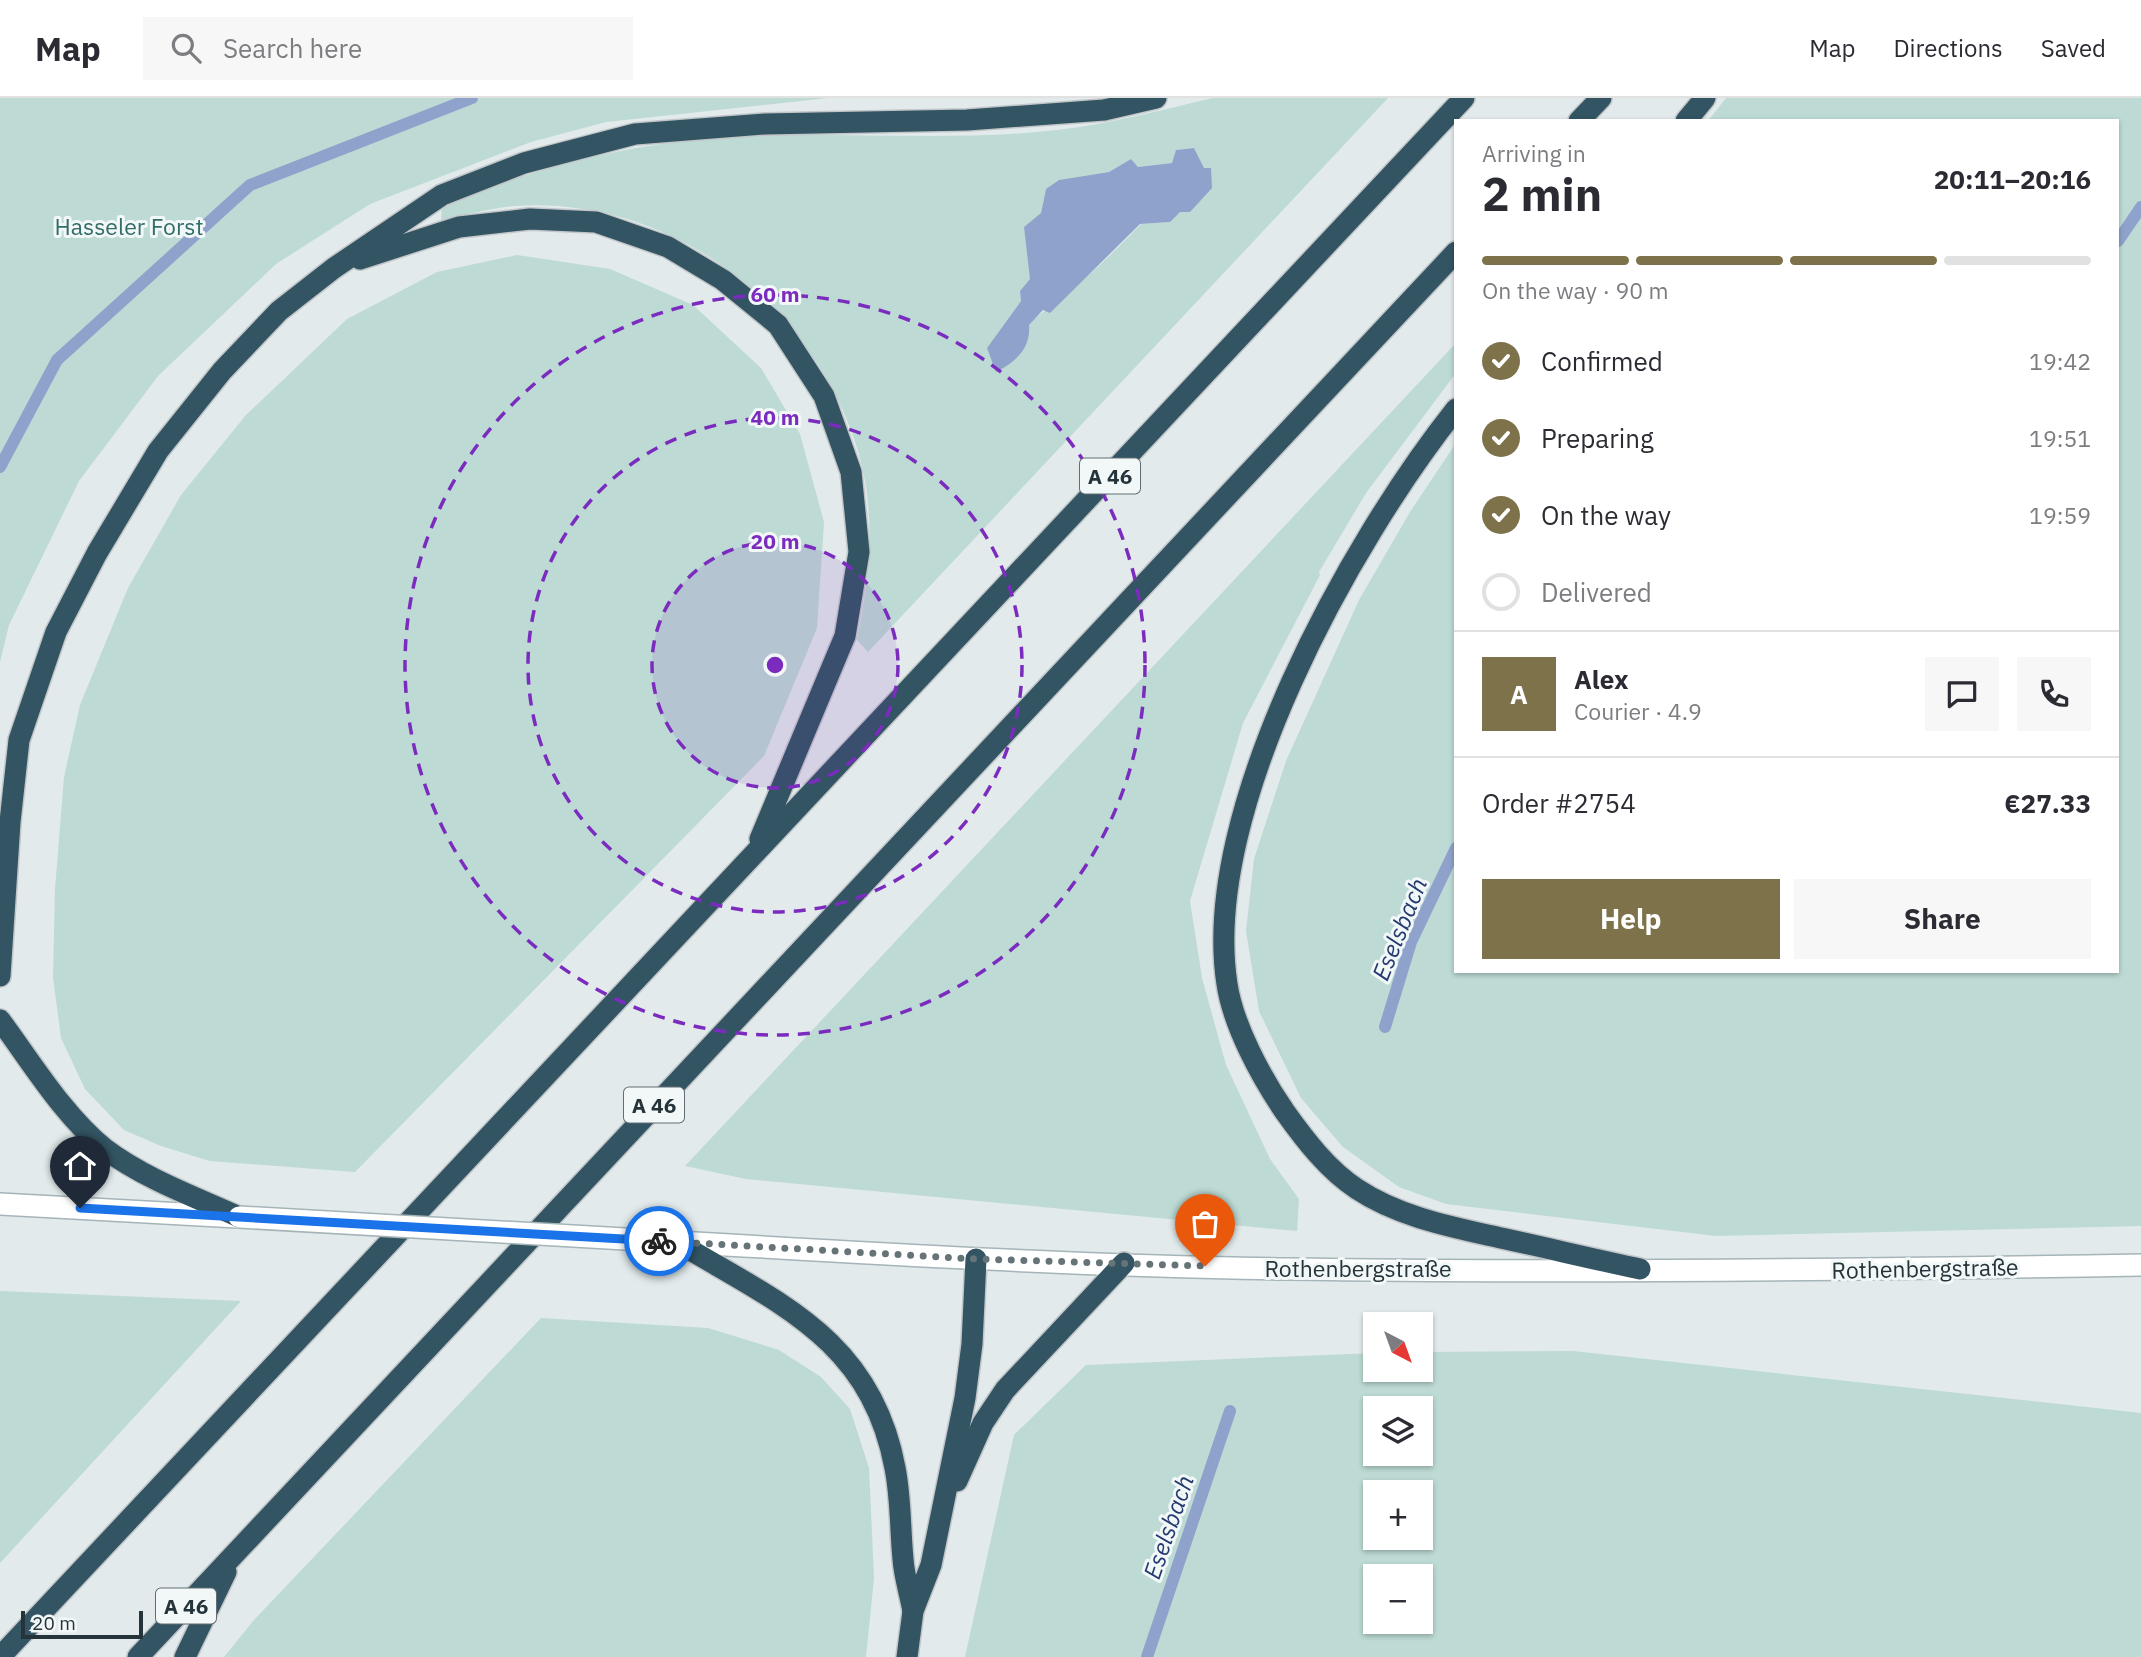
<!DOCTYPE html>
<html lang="en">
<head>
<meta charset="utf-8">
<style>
	:root { --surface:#fff; --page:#f7f7f7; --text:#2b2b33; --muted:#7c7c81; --line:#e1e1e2; --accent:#7e724a }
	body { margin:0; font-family:"IBM Plex Sans",sans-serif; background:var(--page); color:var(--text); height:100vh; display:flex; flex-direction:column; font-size:26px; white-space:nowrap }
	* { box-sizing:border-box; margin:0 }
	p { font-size:23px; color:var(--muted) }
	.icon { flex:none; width:38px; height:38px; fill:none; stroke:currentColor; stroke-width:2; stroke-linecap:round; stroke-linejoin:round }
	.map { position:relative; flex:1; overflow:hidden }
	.drawer { position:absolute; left:1454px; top:21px; width:665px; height:854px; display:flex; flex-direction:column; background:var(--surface); border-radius:0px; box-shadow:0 2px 5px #0004 }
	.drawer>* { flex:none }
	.needle { width:46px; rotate:139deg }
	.fabs { position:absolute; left:1363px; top:1214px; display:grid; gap:14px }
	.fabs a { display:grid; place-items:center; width:70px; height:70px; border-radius:0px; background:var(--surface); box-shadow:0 2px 5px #0004; font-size:35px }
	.scale { position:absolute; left:21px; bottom:18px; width:122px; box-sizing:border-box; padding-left:7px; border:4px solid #24343a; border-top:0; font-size:19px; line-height:24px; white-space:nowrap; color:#24343a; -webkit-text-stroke:5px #f2f7f8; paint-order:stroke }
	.pin { position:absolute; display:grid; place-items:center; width:60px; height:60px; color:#fff; margin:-72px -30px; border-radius:50% 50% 50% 0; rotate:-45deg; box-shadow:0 0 7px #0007 }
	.pin .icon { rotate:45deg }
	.courier { position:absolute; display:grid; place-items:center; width:70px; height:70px; margin:-35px; border:5px solid #1a73e8; border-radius:50%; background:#fff; color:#222; box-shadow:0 2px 9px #0007 }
	.head em { font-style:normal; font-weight:700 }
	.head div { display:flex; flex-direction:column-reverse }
	.head { display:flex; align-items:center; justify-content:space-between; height:119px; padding:0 28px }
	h1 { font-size:46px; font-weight:700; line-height:52px }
	.bar { display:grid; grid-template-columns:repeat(4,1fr); gap:10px 7px; align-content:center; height:84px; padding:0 28px }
	.bar i { height:9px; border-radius:5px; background:var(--line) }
	.bar .current { background:var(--accent) }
	.bar p { grid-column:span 4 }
	.line { display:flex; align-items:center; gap:18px; padding:0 28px; border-top:2px solid var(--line) }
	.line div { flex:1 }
	.round { display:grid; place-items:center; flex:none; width:74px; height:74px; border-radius:0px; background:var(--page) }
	ol { padding:0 28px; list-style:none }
	li { display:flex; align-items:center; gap:21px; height:77px }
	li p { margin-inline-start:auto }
	li .icon { padding:7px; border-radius:50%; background:var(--accent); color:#fff; stroke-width:4 }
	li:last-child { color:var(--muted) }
	li i { width:38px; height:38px; border:4px solid var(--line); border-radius:50% }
	.action { display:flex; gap:14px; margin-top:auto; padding:14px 28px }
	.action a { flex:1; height:80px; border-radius:0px; background:var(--accent); color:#fff; font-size:28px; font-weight:700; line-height:80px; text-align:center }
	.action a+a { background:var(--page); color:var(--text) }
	header { display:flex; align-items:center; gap:42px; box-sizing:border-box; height:98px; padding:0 35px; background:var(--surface); border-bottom:2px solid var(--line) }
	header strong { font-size:33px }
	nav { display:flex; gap:38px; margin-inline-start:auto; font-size:24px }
	.search { width:490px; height:63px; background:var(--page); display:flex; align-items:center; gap:18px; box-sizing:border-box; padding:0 24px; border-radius:0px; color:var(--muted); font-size:26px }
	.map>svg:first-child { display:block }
</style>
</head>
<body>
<header>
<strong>Map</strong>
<div class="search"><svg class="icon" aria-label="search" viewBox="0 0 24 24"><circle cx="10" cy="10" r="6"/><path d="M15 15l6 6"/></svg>Search here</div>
<nav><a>Map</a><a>Directions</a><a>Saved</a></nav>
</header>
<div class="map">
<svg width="2141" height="1559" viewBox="0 0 2141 1559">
	<rect width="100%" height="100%" fill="#e2eaeb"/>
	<!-- green -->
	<g fill="#bddad4" fill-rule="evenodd">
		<polygon points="0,0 828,0 606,24 531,44 370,106 276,166 158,278 79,383 9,527 0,564"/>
		<path d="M1213,0H1388L868,554L857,542C869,479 877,416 858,353C814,206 669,97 514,108C490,110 465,117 441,122L442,110C542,64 655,40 765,37C861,35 963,43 1057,32C1109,26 1162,12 1213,0ZM1194,50L1204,71L1170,124L1141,126C1094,175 1046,218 987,250L1021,203L1020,193L1031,181L1024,129L1041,115L1046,91L1060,82L1109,74L1131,61L1138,69L1172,65L1177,52Z"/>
		<polygon points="1726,0 2141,0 2141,1128 1716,1138 1446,1106 1399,1089 1343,1049 1301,1000 1259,913 1246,833 1254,761 1286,663 1359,502 1410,414 1456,345 1456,873 2118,873 2118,23 1708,23"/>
		<polygon points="517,157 610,171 693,207 761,270 800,336 824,424 817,530 764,658 355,1074 210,1063 161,1048 124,1032 85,991 61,940 53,879 55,791 64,679 80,607 128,490 181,397 246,317 347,221 437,174"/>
		<polygon points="1456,245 1456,275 1366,395 1319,474 1320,477 1243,625 1190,803 1202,880 1226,967 1270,1061 1299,1101 1297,1133 746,1081 685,1068"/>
		<polygon points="0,1193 241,1203 0,1465"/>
		<polygon points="541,1220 708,1230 779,1252 821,1279 850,1311 869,1370 874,1480 866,1559 224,1559 254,1522"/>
		<path d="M1573,1253L2141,1315V1559H965L1014,1337L1086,1267L1375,1255L1376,1272H1421V1254ZM1376,1311H1421V1356H1376ZM1376,1395H1421V1440H1376ZM1376,1479H1421V1524H1376Z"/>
	</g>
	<!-- water -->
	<path fill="#8fa2cb" d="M1194,50L1204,70H1211L1212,90L1190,114H1180L1170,124L1140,126L1050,215L1043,212L1029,227C1031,251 1015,264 996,274L987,250L1021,203L1020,193L1030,181L1024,129L1041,115L1046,91L1059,82L1109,74L1131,61L1138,69L1172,65L1176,52Z"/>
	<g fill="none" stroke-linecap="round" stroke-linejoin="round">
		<!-- stream -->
		<g stroke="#8fa2cb" stroke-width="12">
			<polyline points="2118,143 2141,109"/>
			<polyline points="0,369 57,262 250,87 472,0"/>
			<polyline points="1385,929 1411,844 1456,750"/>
			<polyline points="1147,1559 1230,1313"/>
		</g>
		<defs>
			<g id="secondary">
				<polyline points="0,1106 237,1119"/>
				<path d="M677,1144C880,1156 1084,1168 1287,1171C1572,1175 1857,1172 2141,1167"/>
			</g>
			<g id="highway">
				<polyline points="1579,23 1601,0"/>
				<polyline points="1686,23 1705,0"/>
				<polyline points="360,161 459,129 530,121 596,124 668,149 723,182 778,227 824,298 851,374 859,454 845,538 760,741"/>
				<path d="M1456,311C1351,443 1200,713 1227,886C1233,927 1261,979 1285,1014C1305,1042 1328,1072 1357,1091C1399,1119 1452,1129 1501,1140C1547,1150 1593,1161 1640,1171"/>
				<polyline points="0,878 10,724 19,642 56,534 97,455 158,353 222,273 279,213 334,170 442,97 524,65 635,36 765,26 967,22 1104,12 1156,0"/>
				<path d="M0,922C32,965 63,1017 105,1051C145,1081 195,1099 239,1119"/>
				<path d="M677,1144C778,1205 871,1241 895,1370C901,1400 900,1430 903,1461C904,1478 910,1496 913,1513"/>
				<polyline points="957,1383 983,1325 1005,1292 1124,1165"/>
				<polyline points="0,1559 1464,0"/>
				<polyline points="138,1559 1456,154"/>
				<polyline points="185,1559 226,1474"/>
				<polyline points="907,1559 913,1513 931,1467 965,1300 972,1246 976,1161"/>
			</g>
		</defs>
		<!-- secondary casing -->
		<use href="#secondary" stroke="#a4b4b8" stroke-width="24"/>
		<!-- highway casing -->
		<use href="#highway" stroke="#c2c6c8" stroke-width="24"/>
		<!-- secondary -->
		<use href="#secondary" stroke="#fff" stroke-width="21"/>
		<!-- highway -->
		<use href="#highway" stroke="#325463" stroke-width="21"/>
		<defs>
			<polyline id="secondary-bridge" points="239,1119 677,1144"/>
		</defs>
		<!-- secondary-bridge casing -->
		<use href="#secondary-bridge" stroke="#a4b4b8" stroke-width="24" stroke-linecap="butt"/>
		<!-- secondary-bridge -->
		<use href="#secondary-bridge" stroke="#fff" stroke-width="21"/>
	</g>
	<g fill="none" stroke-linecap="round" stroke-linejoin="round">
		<!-- done -->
		<polyline stroke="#667478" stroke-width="7" stroke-dasharray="0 12.6" points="659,1143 976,1161 1205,1168"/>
		<!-- route -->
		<polyline stroke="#1a73e8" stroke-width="9" points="80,1110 659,1143"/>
	</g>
	<!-- distance rings -->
	<circle cx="775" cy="567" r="123" fill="#7b2cbf" fill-opacity=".12"/>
	<g fill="none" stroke="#7b2cbf" stroke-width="3.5" stroke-dasharray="12 9">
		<circle cx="775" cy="567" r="123"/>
		<circle cx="775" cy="567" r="247"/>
		<circle cx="775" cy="567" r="370"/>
	</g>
	<g text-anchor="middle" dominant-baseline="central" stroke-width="6" stroke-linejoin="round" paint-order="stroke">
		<!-- shield labels -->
		<g fill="#f2f7f8" stroke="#626e73" stroke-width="2">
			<rect x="1080" y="360.5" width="60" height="35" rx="5"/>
			<rect x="624" y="989.5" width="60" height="35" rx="5"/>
			<rect x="156" y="1490.5" width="60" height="35" rx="5"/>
		</g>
		<g font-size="21" font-weight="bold" fill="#24343a">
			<text x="1110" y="378">A 46</text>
			<text x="654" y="1007">A 46</text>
			<text x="186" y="1508">A 46</text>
		</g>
		<!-- park labels -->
		<g font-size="23" fill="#326d68" stroke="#f2f7f8">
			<text x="129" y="128">Hasseler Forst</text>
		</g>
		<!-- street labels -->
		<g font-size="23" fill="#24343a" stroke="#f2f7f8">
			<text x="1358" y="1170">Rothenbergstraße</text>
			<text transform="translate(1925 1170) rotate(-1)">Rothenbergstraße</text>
		</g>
		<!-- water labels -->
		<g font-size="24" font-style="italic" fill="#243b70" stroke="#f2f7f8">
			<text transform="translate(1399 831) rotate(-68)">Eselsbach</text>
			<text transform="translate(1168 1429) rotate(-71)">Eselsbach</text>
		</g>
	</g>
	<circle cx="775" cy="567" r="10" fill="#7b2cbf" stroke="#f2f7f8" stroke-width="3.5"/>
	<g font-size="21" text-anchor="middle" font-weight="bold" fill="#7b2cbf" stroke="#f2f7f8" stroke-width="6" stroke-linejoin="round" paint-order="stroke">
		<text x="775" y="204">60 m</text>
		<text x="775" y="327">40 m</text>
		<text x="775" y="451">20 m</text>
	</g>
</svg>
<div class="fabs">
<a><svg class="needle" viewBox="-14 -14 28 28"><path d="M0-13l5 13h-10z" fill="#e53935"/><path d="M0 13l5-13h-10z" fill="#7c7c81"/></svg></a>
<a><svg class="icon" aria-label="layers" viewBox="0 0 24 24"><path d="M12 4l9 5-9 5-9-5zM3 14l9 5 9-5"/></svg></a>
<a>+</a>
<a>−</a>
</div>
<div class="scale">20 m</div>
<div class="pin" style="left:1205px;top:1168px;background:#ea580c"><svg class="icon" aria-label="bag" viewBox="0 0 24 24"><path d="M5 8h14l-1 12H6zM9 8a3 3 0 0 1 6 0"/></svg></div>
<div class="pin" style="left:80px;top:1110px;background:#1f2937"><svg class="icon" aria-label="home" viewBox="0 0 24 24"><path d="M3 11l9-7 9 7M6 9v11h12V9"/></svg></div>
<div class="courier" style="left:659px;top:1143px"><svg class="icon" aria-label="bike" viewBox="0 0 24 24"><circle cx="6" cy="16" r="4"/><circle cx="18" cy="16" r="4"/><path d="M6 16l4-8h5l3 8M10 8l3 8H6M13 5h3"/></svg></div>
<section class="drawer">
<div class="head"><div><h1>2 min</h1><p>Arriving in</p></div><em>20:11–20:16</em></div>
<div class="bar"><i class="current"></i><i class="current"></i><i class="current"></i><i></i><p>On the way · 90 m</p></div>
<ol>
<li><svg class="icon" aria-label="check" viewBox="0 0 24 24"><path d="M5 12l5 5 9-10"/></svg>Confirmed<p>19:42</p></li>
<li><svg class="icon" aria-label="check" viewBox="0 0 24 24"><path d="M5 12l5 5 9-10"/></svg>Preparing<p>19:51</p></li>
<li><svg class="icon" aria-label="check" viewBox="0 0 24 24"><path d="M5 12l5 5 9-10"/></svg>On the way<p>19:59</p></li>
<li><i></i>Delivered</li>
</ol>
<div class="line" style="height:126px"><b class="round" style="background:var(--accent);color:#fff">A</b><div><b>Alex</b><p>Courier · 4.9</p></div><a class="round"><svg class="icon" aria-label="chat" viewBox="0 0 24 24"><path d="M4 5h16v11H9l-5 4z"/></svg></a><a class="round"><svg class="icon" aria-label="phone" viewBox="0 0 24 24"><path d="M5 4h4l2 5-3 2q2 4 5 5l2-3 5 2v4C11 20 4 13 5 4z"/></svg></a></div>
<div class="line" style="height:91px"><div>Order #2754</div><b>€27.33</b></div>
<div class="action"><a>Help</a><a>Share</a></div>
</section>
</div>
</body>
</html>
